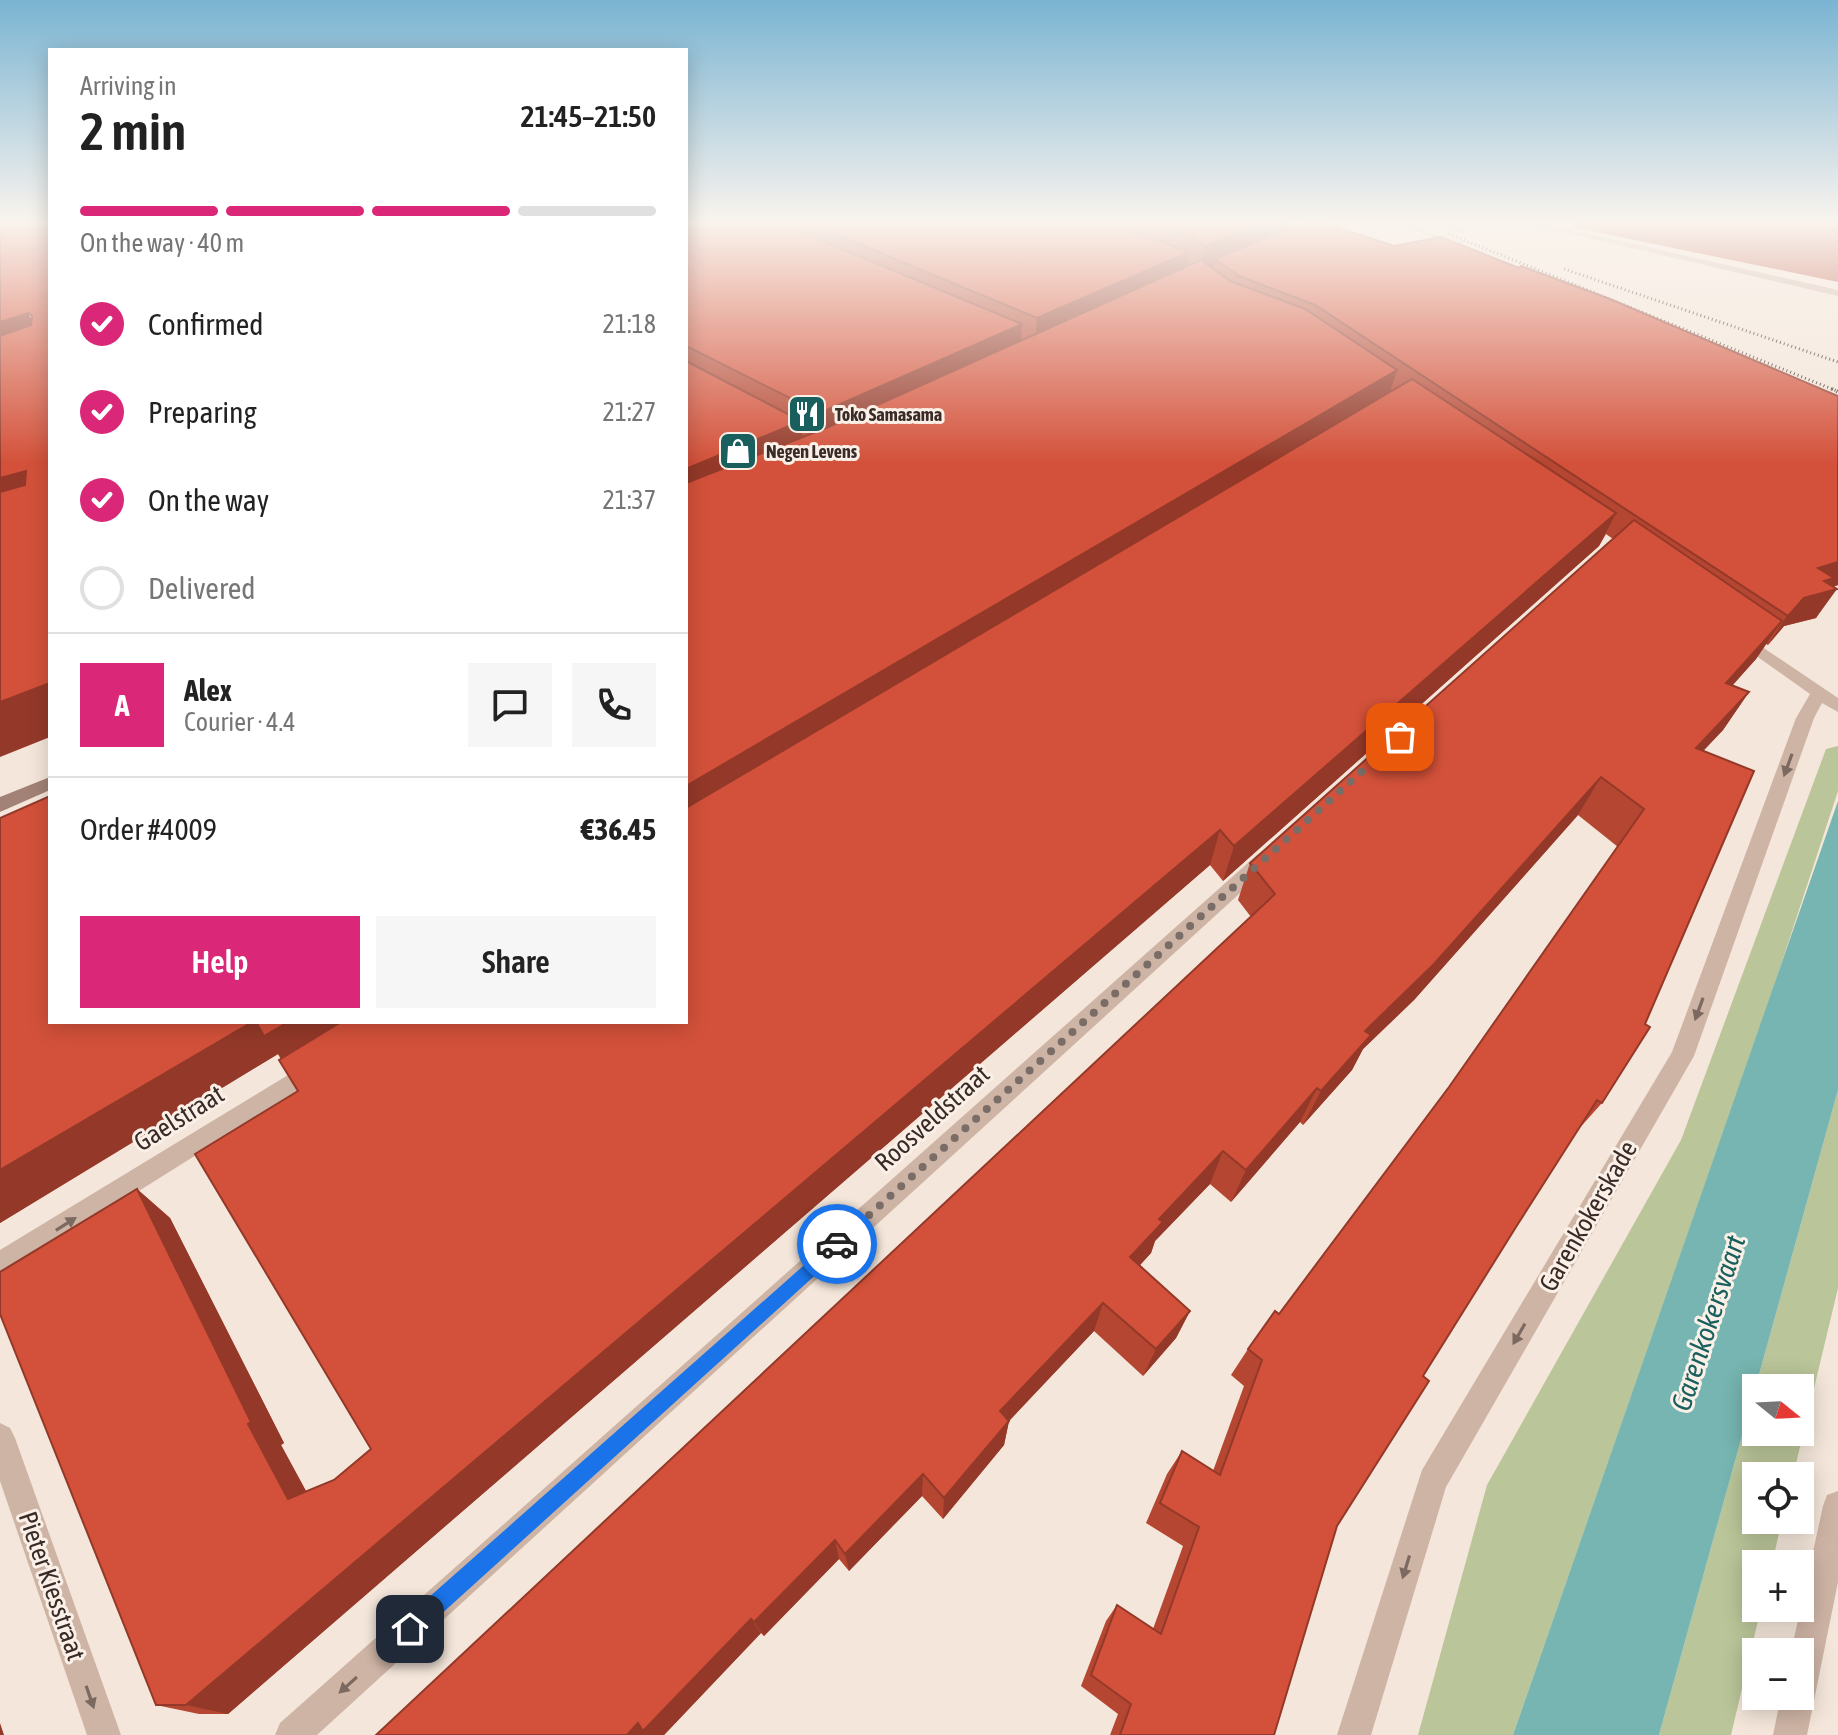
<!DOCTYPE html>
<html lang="en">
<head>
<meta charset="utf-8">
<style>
	:root { --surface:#fff; --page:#f6f6f6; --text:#222; --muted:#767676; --line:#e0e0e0; --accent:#db2777 }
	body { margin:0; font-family:"Asap Condensed",sans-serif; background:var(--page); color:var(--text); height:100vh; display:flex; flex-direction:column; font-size:30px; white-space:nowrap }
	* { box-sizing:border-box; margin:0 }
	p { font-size:26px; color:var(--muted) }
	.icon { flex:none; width:44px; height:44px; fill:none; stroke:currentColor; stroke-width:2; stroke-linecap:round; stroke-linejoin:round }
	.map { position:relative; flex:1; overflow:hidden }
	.drawer { position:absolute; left:48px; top:48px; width:640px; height:976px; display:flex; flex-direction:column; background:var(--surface); border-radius:0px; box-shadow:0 4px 20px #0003 }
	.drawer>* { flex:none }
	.needle { width:52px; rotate:108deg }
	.tools { position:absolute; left:1742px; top:1374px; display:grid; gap:16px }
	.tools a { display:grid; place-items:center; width:72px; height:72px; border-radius:0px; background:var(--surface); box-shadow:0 4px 20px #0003; font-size:40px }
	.pin { position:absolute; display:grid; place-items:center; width:68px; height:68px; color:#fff; margin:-34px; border-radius:16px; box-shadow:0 4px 12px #0006 }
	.courier { position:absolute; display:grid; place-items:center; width:80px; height:80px; margin:-40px; border:6px solid #1a73e8; border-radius:50%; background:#fff; color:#222; box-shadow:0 2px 10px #0007 }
	.overview em { font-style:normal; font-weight:600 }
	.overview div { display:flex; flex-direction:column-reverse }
	.overview { display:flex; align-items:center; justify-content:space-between; height:136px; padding:0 32px }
	h1 { font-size:52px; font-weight:600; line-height:60px }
	.bar { display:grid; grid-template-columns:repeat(4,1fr); gap:12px 8px; align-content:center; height:96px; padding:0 32px }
	.bar i { height:10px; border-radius:6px; background:var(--line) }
	.bar .selected { background:var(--accent) }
	.bar p { grid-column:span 4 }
	.line { display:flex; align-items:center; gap:20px; padding:0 32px; border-top:2px solid var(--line) }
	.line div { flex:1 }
	.round { display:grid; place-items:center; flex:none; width:84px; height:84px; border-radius:0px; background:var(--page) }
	ol { padding:0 32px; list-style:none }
	li { display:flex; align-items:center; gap:24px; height:88px }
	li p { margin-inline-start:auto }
	li .icon { padding:8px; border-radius:50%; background:var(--accent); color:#fff; stroke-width:4 }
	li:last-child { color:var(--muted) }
	li i { width:44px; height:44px; border:4px solid var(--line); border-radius:50% }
	.primary-button { display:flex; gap:16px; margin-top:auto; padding:16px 32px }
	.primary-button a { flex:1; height:92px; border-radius:0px; background:var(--accent); color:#fff; font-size:32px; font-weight:600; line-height:92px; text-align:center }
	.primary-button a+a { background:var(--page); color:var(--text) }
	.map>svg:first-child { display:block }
</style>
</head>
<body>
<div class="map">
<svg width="1838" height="1735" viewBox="0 0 1838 1735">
	<rect width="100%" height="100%" fill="#f4e6da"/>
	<!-- green -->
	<g fill="#bac599" fill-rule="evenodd">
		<polygon points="1838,746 1838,791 1774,986 1513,1735 1418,1735 1487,1485 1681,1140 1826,749"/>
		<path d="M1838,1090V1288L1793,1476H1756V1520H1782L1772,1564H1756V1608H1761L1731,1735H1659ZM1756,1388H1800V1432H1756Z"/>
	</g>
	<!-- water -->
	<polygon fill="#76b5b1" points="1838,801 1838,1090 1659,1735 1513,1735"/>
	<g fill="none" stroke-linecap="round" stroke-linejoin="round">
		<!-- street -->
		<g fill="#ceb4a5" fill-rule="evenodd">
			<polygon points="1510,220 1528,220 1838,290 1838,296"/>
			<polygon points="1740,632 1838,698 1838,712 1822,703 1814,718 1694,1056 1446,1487 1371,1735 1337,1735 1422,1470 1672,1052 1796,718 1810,694 1734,640 1734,634"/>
			<polygon points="1265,852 1272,854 1275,859 1272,864 317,1735 275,1735 280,1723 1258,854"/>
			<polygon points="316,1058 324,1061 328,1068 324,1075 0,1278 0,1250"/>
			<polygon points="0,1423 10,1428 15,1438 121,1735 87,1735 0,1481"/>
			<polygon points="1838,1491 1838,1582 1807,1735 1773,1735 1781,1696 1800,1696 1800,1652 1791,1652 1823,1506 1827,1495"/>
		</g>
		<!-- secondary -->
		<g fill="#a28276" fill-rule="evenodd">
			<polygon points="1338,220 1351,220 1310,239 1302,237"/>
			<polygon points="50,777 50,790 0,812 0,797"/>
		</g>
		<!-- rail-far1 -->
		<g stroke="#392b27" stroke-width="3" stroke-dasharray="1 3" stroke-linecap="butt">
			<polyline points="1396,220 1457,246"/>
			<polyline points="1434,220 1464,232"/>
			<polyline points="1449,234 1837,391"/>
			<polyline points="1564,269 1838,362"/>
		</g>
		<!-- rail -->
		<polyline stroke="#392b27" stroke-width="4" stroke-dasharray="1 4" stroke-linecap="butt" points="1832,389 1838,392"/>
	</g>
	<!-- wall -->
	<g fill="#b54632">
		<polygon points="686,220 1294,220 1292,227 1838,585 1833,587 1816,618 1784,626 1768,645 1766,644 1756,659 1732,685 1749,692 1723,730 1703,751 1602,1103 1576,1132 1516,1227 1423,1376 1337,1526 1274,1735 1110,1735 1118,1714 1081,1686 1106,1621 1117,1605 1153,1629 1183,1546 1146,1523 1167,1474 1182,1451 1213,1471 1244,1386 1231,1375 1248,1349 1279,1314 1449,1087 1618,847 1578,815 1414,1000 1363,1049 1352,1070 1303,1125 1300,1122 1231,1202 1210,1184 1155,1241 1151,1253 1140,1265 1190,1311 1176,1338 1143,1376 1094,1331 1009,1421 1004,1445 943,1519 922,1496 849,1571 839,1559 764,1636 761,1633 664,1735 376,1735 1251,917 1238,900 1250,863 1613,539 1606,534 1599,546 1223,881 1210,865 228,1714 199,1714 156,1705 137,1189 170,1218 284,1443 281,1445 306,1491 334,1480 371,1449 298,1091 278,1054 0,1223 0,818 50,1022 686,1022"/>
		<polygon points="1575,220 1838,220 1838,282 1572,227"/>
	</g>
	<!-- shaded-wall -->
	<g fill="#943929">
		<polygon points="1269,220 1294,220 1290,237 1215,259 1214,268 1200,274 1205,246"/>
		<polygon points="1189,252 1185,280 1035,348 1037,318"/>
		<polygon points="28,313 49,349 0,366 0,322"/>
		<polygon points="1022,324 1020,354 822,445 820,413"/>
		<polygon points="1397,370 1387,401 686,826 686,786"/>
		<polygon points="801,421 804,453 686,504 686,469"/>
		<polygon points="26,471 50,508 0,527 0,478"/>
		<polygon points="1616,513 1599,546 1223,881 1234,846"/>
		<polygon points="1838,562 1838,585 1826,589 1837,589 1816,618 1784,626 1768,645 1818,568"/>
		<polygon points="1782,621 1756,659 1701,721 1726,683"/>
		<polygon points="50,683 50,737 0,757 0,702"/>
		<polygon points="1749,692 1723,730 1670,786 1696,748"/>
		<polygon points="1601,777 1578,815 1414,1000 1363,1049 1352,1070 1303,1125 1321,1091 1365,1031"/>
		<polygon points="1220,830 1210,865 228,1714 186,1705"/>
		<polygon points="252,1022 365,1022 290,1068 278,1054 0,1223 0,1170"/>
		<polygon points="1317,1088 1300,1122 1231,1202 1246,1170"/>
		<polygon points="1223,1151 1210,1184 1155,1241 1151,1253 1120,1287 1130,1257 1159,1219"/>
		<polygon points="137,1189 170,1218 284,1443 281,1445 320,1517 288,1499 248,1424"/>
		<polygon points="1103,1303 1094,1331 1009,1421 1004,1445 943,1519 944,1498 1000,1411"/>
		<polygon points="1190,1311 1176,1338 1143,1376 1156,1349"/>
		<polygon points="923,1474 922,1496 849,1571 845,1554"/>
		<polygon points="835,1540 839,1559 764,1636 754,1622"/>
		<polygon points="751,1619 761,1633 664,1735 627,1735 638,1723"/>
		<polygon points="0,1723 4,1735 0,1735"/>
	</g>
	<!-- building -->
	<g fill="#d3513a" stroke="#943929" stroke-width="2">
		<polygon points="13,220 50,220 50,683 0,702 0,492 25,485 26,471 0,478 0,336 31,325 32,316 28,313 0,322 0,224"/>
		<polygon points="686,220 772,220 1022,324 820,413 686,346"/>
		<polygon points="801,220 1100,220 1189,252 1037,318"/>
		<polygon points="1139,220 1269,220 1205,246 1194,238"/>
		<polygon points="1309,220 1315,220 1394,246 1441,237 1519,268 1521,266 1610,299 1838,396 1838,562 1818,568 1834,578 1824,581 1837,589 1804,598 1788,616 1315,305 1239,276 1215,259"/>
		<polygon points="1792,220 1838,220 1838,229"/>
		<polygon points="1201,260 1230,281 1305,309 1397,370 686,786 686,483 826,428"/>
		<polygon points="686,361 801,421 686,469"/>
		<polygon points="1412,379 1616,513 1234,846 1220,830 186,1705 156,1705 0,1314 0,1272 137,1189 251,1422 248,1424 288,1499 334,1480 371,1449 195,1154 298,1091 279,1060 341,1022 686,1022 686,808"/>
		<polygon points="1634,520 1782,621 1726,683 1749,692 1696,748 1754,771 1645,1024 1650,1027 1602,1103 1597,1100 1516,1227 1423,1376 1429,1381 1337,1526 1274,1735 1120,1735 1131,1704 1091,1675 1117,1605 1161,1634 1199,1527 1160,1503 1182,1451 1220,1475 1262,1360 1248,1349 1275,1311 1279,1314 1449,1087 1644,809 1601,777 1434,964 1365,1031 1371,1035 1321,1091 1317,1088 1246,1170 1223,1151 1159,1219 1163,1222 1130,1257 1190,1311 1156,1349 1103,1303 1000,1411 1009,1421 944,1498 923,1474 845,1554 835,1540 754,1622 751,1619 643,1731 638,1723 627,1735 376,1735 1275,894 1250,863"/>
		<polygon points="50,796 50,1022 252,1022 0,1170 0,818"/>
		<polygon points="256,1022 288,1022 264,1036"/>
	</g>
	<!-- one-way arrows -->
	<defs><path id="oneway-solid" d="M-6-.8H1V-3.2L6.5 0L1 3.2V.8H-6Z" transform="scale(2)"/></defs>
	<g fill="#7c6960">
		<use href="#oneway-solid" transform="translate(1788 765) rotate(110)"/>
		<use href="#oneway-solid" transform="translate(1699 1009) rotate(110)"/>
		<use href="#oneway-solid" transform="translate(66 1224) rotate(-32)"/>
		<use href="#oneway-solid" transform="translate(1519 1334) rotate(120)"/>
		<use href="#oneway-solid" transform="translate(1406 1567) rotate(107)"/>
		<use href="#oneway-solid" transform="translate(348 1685) rotate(138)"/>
		<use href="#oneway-solid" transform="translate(90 1697) rotate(71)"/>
	</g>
	<!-- sky -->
	<linearGradient id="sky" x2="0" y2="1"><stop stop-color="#7ab4d2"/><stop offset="0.48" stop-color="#faf4ee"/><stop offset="1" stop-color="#faf4ee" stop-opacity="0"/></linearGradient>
	<rect width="1838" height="463" fill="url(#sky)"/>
	<!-- route -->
	<polygon fill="#1a73e8" points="837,1236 843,1238 845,1244 843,1250 417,1636 410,1639 402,1636 399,1629 402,1621"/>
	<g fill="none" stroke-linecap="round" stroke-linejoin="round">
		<!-- done -->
		<polyline stroke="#7a6c66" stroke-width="8" stroke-dasharray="0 14.4" points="837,1244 1400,737"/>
	</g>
	<!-- icons -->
	<defs>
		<symbol id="restaurant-square" viewBox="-11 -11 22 22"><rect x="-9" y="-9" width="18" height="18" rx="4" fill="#185f5d" stroke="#fbf0e7"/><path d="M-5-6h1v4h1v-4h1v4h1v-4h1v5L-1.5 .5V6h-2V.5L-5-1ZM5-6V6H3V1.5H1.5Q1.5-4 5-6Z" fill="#fff"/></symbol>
		<symbol id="shop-square" viewBox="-11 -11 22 22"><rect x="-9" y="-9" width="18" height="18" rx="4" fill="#185f5d" stroke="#fbf0e7"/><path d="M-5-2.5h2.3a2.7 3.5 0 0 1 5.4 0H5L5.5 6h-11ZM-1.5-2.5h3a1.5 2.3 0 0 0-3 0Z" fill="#fff"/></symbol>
	</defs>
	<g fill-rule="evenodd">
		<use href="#restaurant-square" x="785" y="392" width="44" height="44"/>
		<use href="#shop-square" x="716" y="429" width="44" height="44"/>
	</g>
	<g text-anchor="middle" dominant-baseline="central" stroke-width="6" stroke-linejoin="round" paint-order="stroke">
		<!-- far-poi labels -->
		<g font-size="18" font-weight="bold" fill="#392b27" stroke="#fbf0e7" text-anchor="start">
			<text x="835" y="414">Toko Samasama</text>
			<text x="766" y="451">Negen Levens</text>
		</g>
		<!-- near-street labels -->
		<g font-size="26" fill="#392b27" stroke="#fbf0e7">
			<text transform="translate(179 1118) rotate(-32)">Gaelstraat</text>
			<text transform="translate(932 1118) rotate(-42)">Roosveldstraat</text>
			<text transform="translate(1588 1216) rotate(-60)">Garenkokerskade</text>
			<text transform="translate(52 1586) rotate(71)">Pieter Kiesstraat</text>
		</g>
		<!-- near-water labels -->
		<g font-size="28" font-style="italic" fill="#185f5d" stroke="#fbf0e7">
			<text transform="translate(1708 1323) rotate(-72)">Garenkokersvaart</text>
		</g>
	</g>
</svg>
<div class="tools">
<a><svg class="needle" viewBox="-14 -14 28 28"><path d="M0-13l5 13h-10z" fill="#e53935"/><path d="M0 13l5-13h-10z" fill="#767676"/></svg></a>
<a><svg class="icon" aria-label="locate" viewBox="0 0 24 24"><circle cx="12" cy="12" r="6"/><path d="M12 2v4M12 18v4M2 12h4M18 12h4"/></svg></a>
<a>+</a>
<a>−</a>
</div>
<div class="pin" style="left:1400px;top:737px;background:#ea580c"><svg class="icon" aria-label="bag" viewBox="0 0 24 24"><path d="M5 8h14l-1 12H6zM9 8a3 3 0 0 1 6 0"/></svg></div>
<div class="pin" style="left:410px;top:1629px;background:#1f2937"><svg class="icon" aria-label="home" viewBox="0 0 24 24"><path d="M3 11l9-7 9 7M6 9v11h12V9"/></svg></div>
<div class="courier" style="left:837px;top:1244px"><svg class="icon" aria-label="car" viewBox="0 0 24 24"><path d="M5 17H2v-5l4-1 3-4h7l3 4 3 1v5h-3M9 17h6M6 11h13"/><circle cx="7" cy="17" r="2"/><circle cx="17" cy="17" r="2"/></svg></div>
<section class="drawer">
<div class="overview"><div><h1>2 min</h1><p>Arriving in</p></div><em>21:45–21:50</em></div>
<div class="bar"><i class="selected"></i><i class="selected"></i><i class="selected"></i><i></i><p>On the way · 40 m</p></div>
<ol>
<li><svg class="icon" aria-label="check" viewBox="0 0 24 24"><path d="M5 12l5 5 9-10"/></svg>Confirmed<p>21:18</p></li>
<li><svg class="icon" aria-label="check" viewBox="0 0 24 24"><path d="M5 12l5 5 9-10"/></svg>Preparing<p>21:27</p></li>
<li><svg class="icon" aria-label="check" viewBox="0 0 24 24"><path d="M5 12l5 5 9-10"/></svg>On the way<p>21:37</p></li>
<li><i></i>Delivered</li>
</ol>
<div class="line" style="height:144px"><b class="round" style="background:var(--accent);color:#fff">A</b><div><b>Alex</b><p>Courier · 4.4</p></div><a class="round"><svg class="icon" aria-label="chat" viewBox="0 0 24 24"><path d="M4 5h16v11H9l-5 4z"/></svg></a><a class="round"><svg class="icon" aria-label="phone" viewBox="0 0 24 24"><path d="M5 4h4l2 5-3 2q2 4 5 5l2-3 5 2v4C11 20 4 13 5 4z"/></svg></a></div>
<div class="line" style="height:104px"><div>Order #4009</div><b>€36.45</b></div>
<div class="primary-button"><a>Help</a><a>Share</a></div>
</section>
</div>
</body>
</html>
